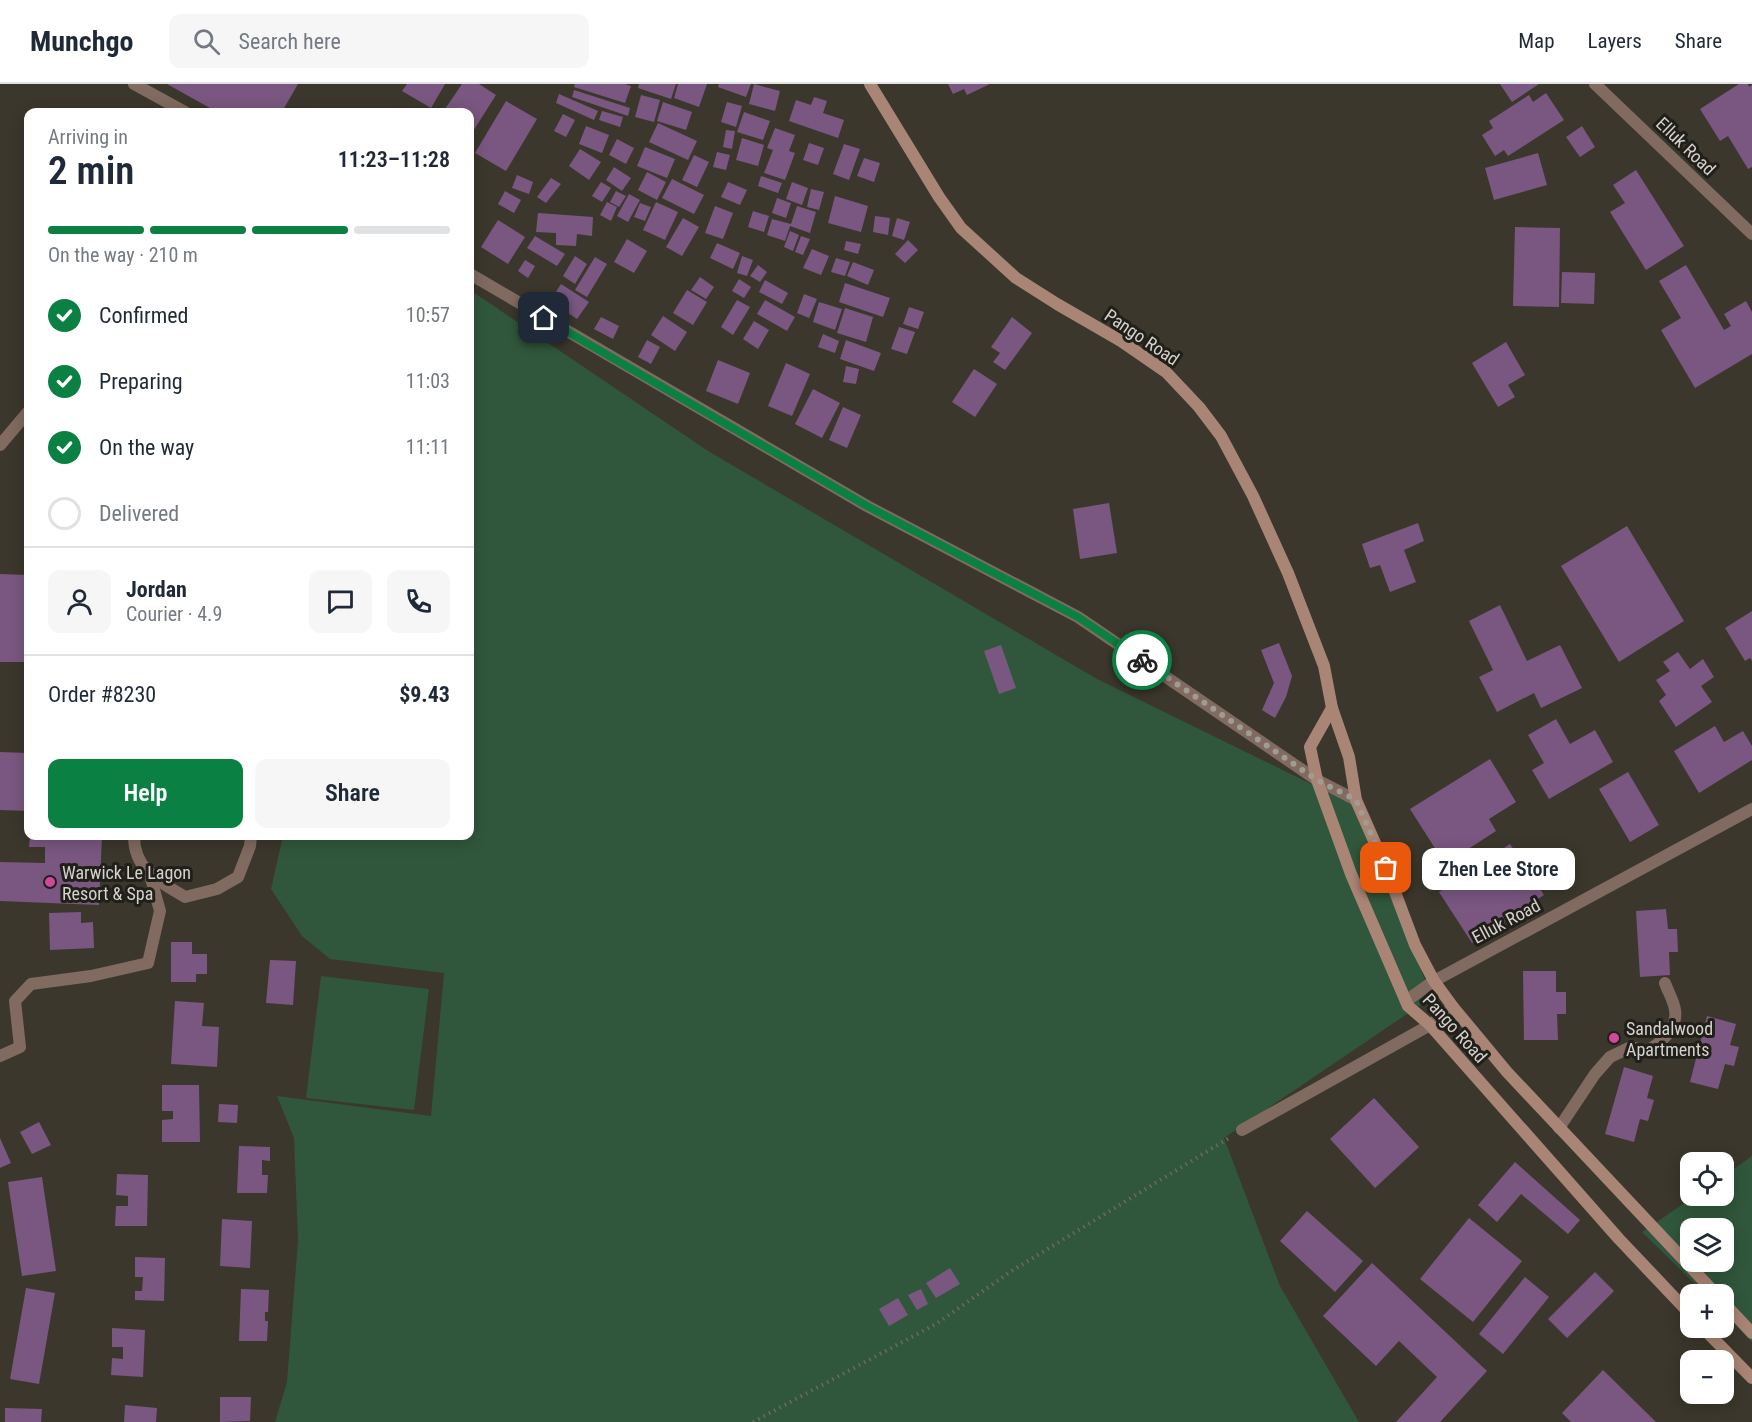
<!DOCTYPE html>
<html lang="en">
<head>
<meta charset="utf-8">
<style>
	:root { --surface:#fff; --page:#f6f6f7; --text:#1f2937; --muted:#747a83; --line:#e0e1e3; --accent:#0b8043 }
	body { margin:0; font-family:"Roboto Condensed",sans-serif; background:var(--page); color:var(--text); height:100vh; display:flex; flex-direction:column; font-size:22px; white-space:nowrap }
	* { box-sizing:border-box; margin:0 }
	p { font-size:20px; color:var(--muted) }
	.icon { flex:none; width:33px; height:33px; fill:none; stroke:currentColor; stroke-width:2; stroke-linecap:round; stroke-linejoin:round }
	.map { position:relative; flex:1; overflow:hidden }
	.details { position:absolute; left:24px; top:24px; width:450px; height:732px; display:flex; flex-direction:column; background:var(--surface); border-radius:12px; box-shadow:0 3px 15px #0003 }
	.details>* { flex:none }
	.fabs { position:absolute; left:1680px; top:1068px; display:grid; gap:12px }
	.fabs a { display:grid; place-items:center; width:54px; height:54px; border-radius:12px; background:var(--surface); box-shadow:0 3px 15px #0003; font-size:30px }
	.pin { position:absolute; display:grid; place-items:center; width:51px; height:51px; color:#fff; margin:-26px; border-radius:12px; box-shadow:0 3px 9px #0006 }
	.courier { position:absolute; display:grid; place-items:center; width:60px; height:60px; margin:-30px; border:4px solid #0b8043; border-radius:50%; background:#fff; color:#222; box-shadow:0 2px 8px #0007 }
	.bubble { position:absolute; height:42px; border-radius:12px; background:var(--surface); box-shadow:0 3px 15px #0003; font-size:20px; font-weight:600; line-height:42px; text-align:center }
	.summary em { font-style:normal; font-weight:600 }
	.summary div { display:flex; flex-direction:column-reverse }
	.summary { display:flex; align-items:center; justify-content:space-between; height:102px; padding:0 24px }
	h1 { font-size:39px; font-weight:600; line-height:45px }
	.bar { display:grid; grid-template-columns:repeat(4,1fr); gap:9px 6px; align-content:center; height:72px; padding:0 24px }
	.bar i { height:8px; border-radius:4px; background:var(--line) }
	.bar .active { background:var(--accent) }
	.bar p { grid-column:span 4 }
	.line { display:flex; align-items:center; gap:15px; padding:0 24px; border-top:2px solid var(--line) }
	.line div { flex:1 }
	.round { display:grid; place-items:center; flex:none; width:63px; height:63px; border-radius:12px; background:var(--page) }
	ol { padding:0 24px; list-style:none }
	li { display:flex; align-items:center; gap:18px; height:66px }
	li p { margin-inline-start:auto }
	li .icon { padding:6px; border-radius:50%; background:var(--accent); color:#fff; stroke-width:4 }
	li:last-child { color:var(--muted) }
	li i { width:33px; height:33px; border:3px solid var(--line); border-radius:50% }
	.button { display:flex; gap:12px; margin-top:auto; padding:12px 24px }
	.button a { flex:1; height:69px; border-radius:12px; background:var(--accent); color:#fff; font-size:24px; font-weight:600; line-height:69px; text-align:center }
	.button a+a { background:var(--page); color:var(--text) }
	header { display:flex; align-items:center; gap:36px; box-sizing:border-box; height:84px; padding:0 30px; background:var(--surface); border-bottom:2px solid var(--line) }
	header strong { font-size:28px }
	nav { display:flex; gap:33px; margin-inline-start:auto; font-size:21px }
	.search { width:420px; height:54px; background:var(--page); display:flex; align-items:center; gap:15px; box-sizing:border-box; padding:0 21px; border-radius:12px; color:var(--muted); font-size:22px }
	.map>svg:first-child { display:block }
</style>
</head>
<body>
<header>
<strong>Munchgo</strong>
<div class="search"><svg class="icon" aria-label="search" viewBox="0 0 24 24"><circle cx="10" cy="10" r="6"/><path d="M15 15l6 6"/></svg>Search here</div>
<nav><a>Map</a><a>Layers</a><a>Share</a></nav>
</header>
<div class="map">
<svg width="1752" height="1338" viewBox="0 0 1752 1338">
	<rect width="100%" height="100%" fill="#3b372c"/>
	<!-- green -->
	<g fill="#30573b" fill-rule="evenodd">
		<polygon points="470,206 708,367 1097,595 1354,721 1432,913 1224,1054 1280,1202 1359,1338 275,1338 287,1298 298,1157 294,1054 277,1012 431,1032 444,889 330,875 302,852 271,805 283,752 470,752"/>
		<polygon points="321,892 429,905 414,1026 306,1014"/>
		<path d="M1752,1072V1258L1724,1230V1210H1705L1642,1148L1695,1112H1724V1092ZM1690,1144H1724V1178H1690Z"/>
	</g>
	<!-- building -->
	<g fill="#795780">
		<polygon points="167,0 298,0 283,26 287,28 217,28"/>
		<polygon points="407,0 445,0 431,24 402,7"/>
		<polygon points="462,0 479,0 496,11 470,52 470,28 443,28"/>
		<polygon points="575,0 625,0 631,2 625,19 574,3"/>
		<polygon points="639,0 676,0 671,15 638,4"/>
		<polygon points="678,0 707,0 699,23 674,14"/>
		<polygon points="719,0 751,0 746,13 718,3"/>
		<polygon points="754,0 780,7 775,27 749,20"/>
		<polygon points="948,0 990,0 967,11 964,5 953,10"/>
		<polygon points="1500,0 1539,0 1512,18"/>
		<polygon points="1739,0 1748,0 1749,3 1752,1 1752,83 1748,85 1728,52 1720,57 1700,25"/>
		<polygon points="574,6 630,24 628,32 572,13"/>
		<polygon points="1546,9 1564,36 1508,72 1504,66 1495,72 1482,51 1493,44 1489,37 1529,11 1533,18"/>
		<polygon points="559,10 598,27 594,36 556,19"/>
		<polygon points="641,11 660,16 654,38 635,33"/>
		<polygon points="814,13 827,17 823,29 844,36 838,54 789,37 796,16 811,21"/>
		<polygon points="506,17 537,35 506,87 475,69"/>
		<polygon points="663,18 692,28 686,46 657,37"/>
		<polygon points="727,18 742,22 736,43 721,38"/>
		<polygon points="602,27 623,33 620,43 599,36"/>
		<polygon points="744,28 770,37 763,56 737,48"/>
		<polygon points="563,30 575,36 566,53 554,47"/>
		<polygon points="658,39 697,57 688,76 649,58"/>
		<polygon points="586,42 609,51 602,69 579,60"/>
		<polygon points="1582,42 1595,63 1580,73 1566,53"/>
		<polygon points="775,44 795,51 789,67 795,69 785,96 764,89 773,66 767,64"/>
		<polygon points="726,46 735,47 732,65 723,63"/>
		<polygon points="742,54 764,61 758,82 736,76"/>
		<polygon points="617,55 634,64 626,80 609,71"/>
		<polygon points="809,59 824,64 818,81 803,76"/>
		<polygon points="844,60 860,65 849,96 833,90"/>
		<polygon points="645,63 675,75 667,94 637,82"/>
		<polygon points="580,65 601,78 589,96 569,82"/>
		<polygon points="717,68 730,71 726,86 713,83"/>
		<polygon points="1538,69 1547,101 1494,116 1485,84"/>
		<polygon points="694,71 709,78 697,103 682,96"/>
		<polygon points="864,74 880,79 874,98 857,92"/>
		<polygon points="614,83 631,94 622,107 606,96"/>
		<polygon points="1636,86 1684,162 1646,186 1610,128 1625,119 1613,101"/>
		<polygon points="647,88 666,98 657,116 638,106"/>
		<polygon points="517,91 533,98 529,110 512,104"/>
		<polygon points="761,92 782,99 778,109 758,102"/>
		<polygon points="551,94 561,100 546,119 537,113"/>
		<polygon points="672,95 704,111 694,130 662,114"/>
		<polygon points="601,98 611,104 602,118 592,112"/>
		<polygon points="728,98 747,106 740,121 721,113"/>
		<polygon points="792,98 808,104 802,121 786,115"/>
		<polygon points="811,105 824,108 819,126 807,123"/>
		<polygon points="505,107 521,116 514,129 498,120"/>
		<polygon points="616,107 626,112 619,123 610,118"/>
		<polygon points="629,110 640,116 628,138 617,132"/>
		<polygon points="835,112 868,122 861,148 828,139"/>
		<polygon points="777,114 791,119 786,134 772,129"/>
		<polygon points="607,118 617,123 611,137 600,131"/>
		<polygon points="656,118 678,128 665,156 643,146"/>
		<polygon points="640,119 651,123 645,137 634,133"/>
		<polygon points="715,122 733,129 723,155 705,149"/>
		<polygon points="797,122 816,128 810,149 790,142 785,157 767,151 772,135 791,140"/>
		<polygon points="753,127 769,132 764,148 748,143"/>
		<polygon points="538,129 593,133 592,152 577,150 576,162 556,161 556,149 536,148"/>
		<polygon points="875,132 890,134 888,151 873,148"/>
		<polygon points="683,134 699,143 682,172 666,163"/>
		<polygon points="897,134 910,138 904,156 892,152"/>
		<polygon points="498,136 525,153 508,180 481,163"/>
		<polygon points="1515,143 1560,144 1559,223 1513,222"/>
		<polygon points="790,147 799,151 793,167 784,163"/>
		<polygon points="535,152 565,170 557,182 527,164"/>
		<polygon points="801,152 810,155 803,171 795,168"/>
		<polygon points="627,155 647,167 634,189 614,178"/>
		<polygon points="908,156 918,166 905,179 895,170"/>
		<polygon points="846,157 861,160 858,170 844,166"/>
		<polygon points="717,159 740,169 733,185 710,174"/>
		<polygon points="812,165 829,172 821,191 803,184"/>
		<polygon points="575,172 587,180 575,200 563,192"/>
		<polygon points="742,172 753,176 747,192 737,189"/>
		<polygon points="595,173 607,180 587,213 575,206"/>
		<polygon points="836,174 850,178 845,192 831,188"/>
		<polygon points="525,176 535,182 528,194 518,187"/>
		<polygon points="853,178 874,186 868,201 847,192"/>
		<polygon points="758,181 767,188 760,198 750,192"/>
		<polygon points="1686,181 1724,246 1731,242 1724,230 1746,217 1752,228 1752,270 1695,304 1661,246 1681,234 1659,197"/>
		<polygon points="1562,188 1595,189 1594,220 1561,219"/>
		<polygon points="700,193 714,203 706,215 691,206"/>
		<polygon points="739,195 751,203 744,214 732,207"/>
		<polygon points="765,196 788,209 782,220 759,208"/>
		<polygon points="845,199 890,214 883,233 839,218"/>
		<polygon points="561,200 589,218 577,235 550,217"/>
		<polygon points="687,206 707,218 693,241 673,229"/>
		<polygon points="804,210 817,215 809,234 797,229"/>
		<polygon points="737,216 750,223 733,251 721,243"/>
		<polygon points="765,216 795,233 787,247 757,230"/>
		<polygon points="819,218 842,225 835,246 813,238"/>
		<polygon points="909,223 924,228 918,245 903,240"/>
		<polygon points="845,224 873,233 866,258 837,249"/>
		<polygon points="663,232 687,248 675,267 651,251"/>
		<polygon points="601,233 619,242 613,255 594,245"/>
		<polygon points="1012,233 1032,249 1005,286 993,278 1000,269 991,263"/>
		<polygon points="754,237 769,246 758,265 743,255"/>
		<polygon points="899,243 915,248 907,270 891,265"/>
		<polygon points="823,250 839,257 835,269 818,263"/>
		<polygon points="647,256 660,263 651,280 638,273"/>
		<polygon points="846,256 881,269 874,287 840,275"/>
		<polygon points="1506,258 1525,291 1508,301 1515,313 1498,323 1472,279"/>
		<polygon points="718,276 750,289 738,320 706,307"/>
		<polygon points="786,279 810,290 792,332 768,322"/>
		<polygon points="846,282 859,285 856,300 843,298"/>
		<polygon points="974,285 997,300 975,333 952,318"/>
		<polygon points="813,305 840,319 822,354 795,340"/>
		<polygon points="843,323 861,331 847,364 829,356"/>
		<polygon points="1109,419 1117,469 1080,475 1073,425"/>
		<polygon points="1418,439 1424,457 1404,466 1416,498 1390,508 1380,481 1370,484 1362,460"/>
		<polygon points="1627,442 1684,537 1619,578 1561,482"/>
		<polygon points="0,490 28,491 27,578 0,578"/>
		<polygon points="1500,521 1527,577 1560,561 1582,604 1541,624 1534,609 1497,628 1479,593 1493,586 1469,537"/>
		<polygon points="1752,527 1752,577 1750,574 1745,577 1725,544"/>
		<polygon points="1279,559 1292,592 1286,613 1275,634 1262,626 1274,599 1261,566"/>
		<polygon points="1001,561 1016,604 999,610 984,567"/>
		<polygon points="1678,568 1690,585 1703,575 1714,593 1701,602 1712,618 1676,643 1659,617 1666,611 1656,596 1670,587 1663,578"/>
		<polygon points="1556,635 1570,660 1595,646 1613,678 1549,715 1532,686 1544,679 1528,651"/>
		<polygon points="1715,642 1724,658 1743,647 1752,662 1752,676 1699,709 1674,667"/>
		<polygon points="0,668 28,669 28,727 0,726"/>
		<polygon points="1490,675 1516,718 1489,735 1496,747 1445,780 1410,725"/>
		<polygon points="1628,688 1659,741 1630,758 1599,705"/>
		<polygon points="30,752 102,752 99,821 0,817 0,778 45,779 45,763 29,763"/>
		<polygon points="1510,760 1544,811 1472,859 1439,808"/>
		<polygon points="1666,825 1668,845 1677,845 1678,868 1669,868 1670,891 1640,893 1636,827"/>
		<polygon points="81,828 81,839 93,838 94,864 50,866 49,829"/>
		<polygon points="171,858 192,858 192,870 207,870 207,890 196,890 196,898 171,898"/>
		<polygon points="270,876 296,877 293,921 266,919"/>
		<polygon points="1523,887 1556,887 1556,908 1566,908 1566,930 1557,930 1558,956 1524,956"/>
		<polygon points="175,917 204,919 202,942 219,943 217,983 171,980"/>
		<polygon points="1707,932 1736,940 1730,961 1739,963 1734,982 1725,980 1718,1005 1690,998"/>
		<polygon points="1624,983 1653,992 1647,1014 1654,1016 1648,1037 1640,1035 1634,1058 1605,1050"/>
		<polygon points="162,1001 199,1001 200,1058 162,1058 162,1036 173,1035 173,1027 162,1027"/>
		<polygon points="1374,1014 1419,1063 1375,1104 1330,1055"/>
		<polygon points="219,1020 238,1021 237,1039 218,1038"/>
		<polygon points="39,1038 51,1061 32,1070 20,1048"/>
		<polygon points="0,1054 11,1079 0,1084"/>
		<polygon points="239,1062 270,1063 270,1077 262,1076 262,1091 268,1091 267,1109 237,1109"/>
		<polygon points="1515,1078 1580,1136 1568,1150 1521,1110 1497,1138 1478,1121"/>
		<polygon points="117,1090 148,1091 147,1142 115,1142 116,1122 128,1122 128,1112 116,1111"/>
		<polygon points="42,1093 56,1187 22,1192 8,1098"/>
		<polygon points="1307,1127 1363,1177 1335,1208 1280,1157"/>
		<polygon points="1469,1134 1522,1177 1473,1238 1420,1195"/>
		<polygon points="222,1135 252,1137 250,1184 220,1182"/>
		<polygon points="135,1173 165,1174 164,1217 135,1216 135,1207 142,1207 143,1193 135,1193"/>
		<polygon points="1372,1179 1487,1287 1440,1338 1396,1338 1437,1293 1399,1257 1376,1282 1323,1232"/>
		<polygon points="950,1184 960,1200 936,1214 926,1199"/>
		<polygon points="1595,1188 1614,1207 1567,1254 1548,1235"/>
		<polygon points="1525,1193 1549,1213 1503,1270 1479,1250"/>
		<polygon points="26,1204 55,1209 39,1300 10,1295"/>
		<polygon points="241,1205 269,1206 268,1228 265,1228 265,1237 268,1237 267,1257 239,1257"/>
		<polygon points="921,1205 928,1220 917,1226 908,1211"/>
		<polygon points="898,1214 908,1231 889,1242 879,1225"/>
		<polygon points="112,1244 145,1246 143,1293 111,1291 112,1274 123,1275 123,1263 112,1263"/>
		<polygon points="1603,1286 1656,1338 1571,1338 1562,1329"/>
		<polygon points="220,1313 251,1313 250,1337 220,1338"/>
		<polygon points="125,1321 157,1324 156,1338 124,1338"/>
		<polygon points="5,1324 42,1325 41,1338 5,1338"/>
	</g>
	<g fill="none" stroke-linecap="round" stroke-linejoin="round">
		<!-- path -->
		<polyline stroke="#6d6960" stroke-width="4" stroke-dasharray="1.5 4.5" stroke-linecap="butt" points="753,1338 936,1240 1010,1188 1229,1054"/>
		<!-- lane -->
		<g stroke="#816a5f" stroke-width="12">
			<polyline points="0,361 28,328"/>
			<path d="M134,752C134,786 159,797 185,813L217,805L238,793L250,762L251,752"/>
			<path d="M1559,1044L1595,990L1610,973L1631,963L1647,967C1661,959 1678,944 1675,926C1674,917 1668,908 1665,899"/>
			<polyline points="1242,1046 1430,941 1453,923"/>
		</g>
		<!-- street -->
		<g stroke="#816a5f" stroke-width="12">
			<polyline points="134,0 185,28"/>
			<polyline points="1595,0 1752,150"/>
			<polyline points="470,190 867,422 1078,533 1317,696 1356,716"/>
			<polyline points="1406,917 1434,897 1752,725"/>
			<polyline points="0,972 20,963 15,917 31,900 91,892 148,879 160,827 150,791"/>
		</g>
		<!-- secondary -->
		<g stroke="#a98575" stroke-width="12">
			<polyline points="870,0 939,113 961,144 1016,194 1057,220 1121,257 1166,288 1199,323 1221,352 1253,412 1288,489 1324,582 1332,624 1349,673 1356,716 1386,784 1415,861 1434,897 1453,923 1507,988 1716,1210"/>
			<polyline points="1332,624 1310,663 1317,696 1351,790 1386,871 1408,922 1430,941 1619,1155 1690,1230"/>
			<polyline points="1724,1219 1752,1249"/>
			<polyline points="1703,1244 1752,1294"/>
		</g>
	</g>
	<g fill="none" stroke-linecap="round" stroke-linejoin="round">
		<!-- done -->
		<polyline stroke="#9f9c94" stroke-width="6" stroke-dasharray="0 10.8" points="1142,576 1317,696 1356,716 1386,784"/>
		<!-- route -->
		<polyline stroke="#0b8043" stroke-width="8" points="544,234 867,422 1078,533 1142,576"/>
	</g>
	<!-- markers -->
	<g fill="#d1479c" stroke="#201f1a" stroke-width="2">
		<circle cx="50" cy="798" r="6"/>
		<circle cx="1614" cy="954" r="6"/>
	</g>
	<g text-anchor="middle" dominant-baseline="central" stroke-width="6" stroke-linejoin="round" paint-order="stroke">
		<!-- street labels -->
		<g font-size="18" fill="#d5d2cc" stroke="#201f1a">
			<text transform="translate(1686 62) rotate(44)">Elluk Road</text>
			<text transform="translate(1142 253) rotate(34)">Pango Road</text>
			<text transform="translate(1506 837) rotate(-28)">Elluk Road</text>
			<text transform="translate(1455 944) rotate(48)">Pango Road</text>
		</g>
		<!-- poi labels -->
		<g font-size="18" fill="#d5d2cc" stroke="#201f1a" text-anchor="start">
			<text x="62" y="788">Warwick Le Lagon<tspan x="62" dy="21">Resort &amp; Spa</tspan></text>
			<text x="1626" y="944">Sandalwood<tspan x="1626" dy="21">Apartments</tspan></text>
		</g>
	</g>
</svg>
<div class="fabs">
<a><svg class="icon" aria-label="locate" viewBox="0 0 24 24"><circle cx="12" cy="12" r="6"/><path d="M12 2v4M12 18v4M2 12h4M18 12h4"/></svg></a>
<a><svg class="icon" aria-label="layers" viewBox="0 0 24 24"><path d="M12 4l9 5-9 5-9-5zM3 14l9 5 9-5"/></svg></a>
<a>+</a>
<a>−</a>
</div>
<div class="pin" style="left:1386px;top:784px;background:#ea580c"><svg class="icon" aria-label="bag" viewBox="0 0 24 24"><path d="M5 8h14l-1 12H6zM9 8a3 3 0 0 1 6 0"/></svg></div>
<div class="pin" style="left:544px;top:234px;background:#1f2937"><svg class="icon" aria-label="home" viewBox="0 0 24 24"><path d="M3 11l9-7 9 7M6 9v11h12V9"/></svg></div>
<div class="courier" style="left:1142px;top:576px"><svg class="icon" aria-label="bike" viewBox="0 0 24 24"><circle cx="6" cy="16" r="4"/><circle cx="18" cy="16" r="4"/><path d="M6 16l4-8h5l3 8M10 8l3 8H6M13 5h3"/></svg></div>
<div class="bubble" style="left:1422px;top:764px;width:153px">Zhen Lee Store</div>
<section class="details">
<div class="summary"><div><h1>2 min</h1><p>Arriving in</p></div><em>11:23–11:28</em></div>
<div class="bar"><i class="active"></i><i class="active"></i><i class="active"></i><i></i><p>On the way · 210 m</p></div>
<ol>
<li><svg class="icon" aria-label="check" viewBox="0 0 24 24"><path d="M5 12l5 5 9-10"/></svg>Confirmed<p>10:57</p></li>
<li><svg class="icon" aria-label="check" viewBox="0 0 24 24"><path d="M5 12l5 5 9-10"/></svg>Preparing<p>11:03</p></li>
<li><svg class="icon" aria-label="check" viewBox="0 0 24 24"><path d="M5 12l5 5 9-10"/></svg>On the way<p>11:11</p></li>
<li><i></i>Delivered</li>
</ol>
<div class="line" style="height:108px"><a class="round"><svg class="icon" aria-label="person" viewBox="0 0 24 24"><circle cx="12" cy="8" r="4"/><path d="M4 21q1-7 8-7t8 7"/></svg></a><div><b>Jordan</b><p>Courier · 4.9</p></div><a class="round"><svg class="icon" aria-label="chat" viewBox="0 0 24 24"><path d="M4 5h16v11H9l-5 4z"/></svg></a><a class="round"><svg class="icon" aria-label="phone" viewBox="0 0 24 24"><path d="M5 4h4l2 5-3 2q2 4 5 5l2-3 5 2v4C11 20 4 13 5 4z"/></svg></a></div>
<div class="line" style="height:78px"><div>Order #8230</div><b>$9.43</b></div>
<div class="button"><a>Help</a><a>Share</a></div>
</section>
</div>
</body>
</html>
